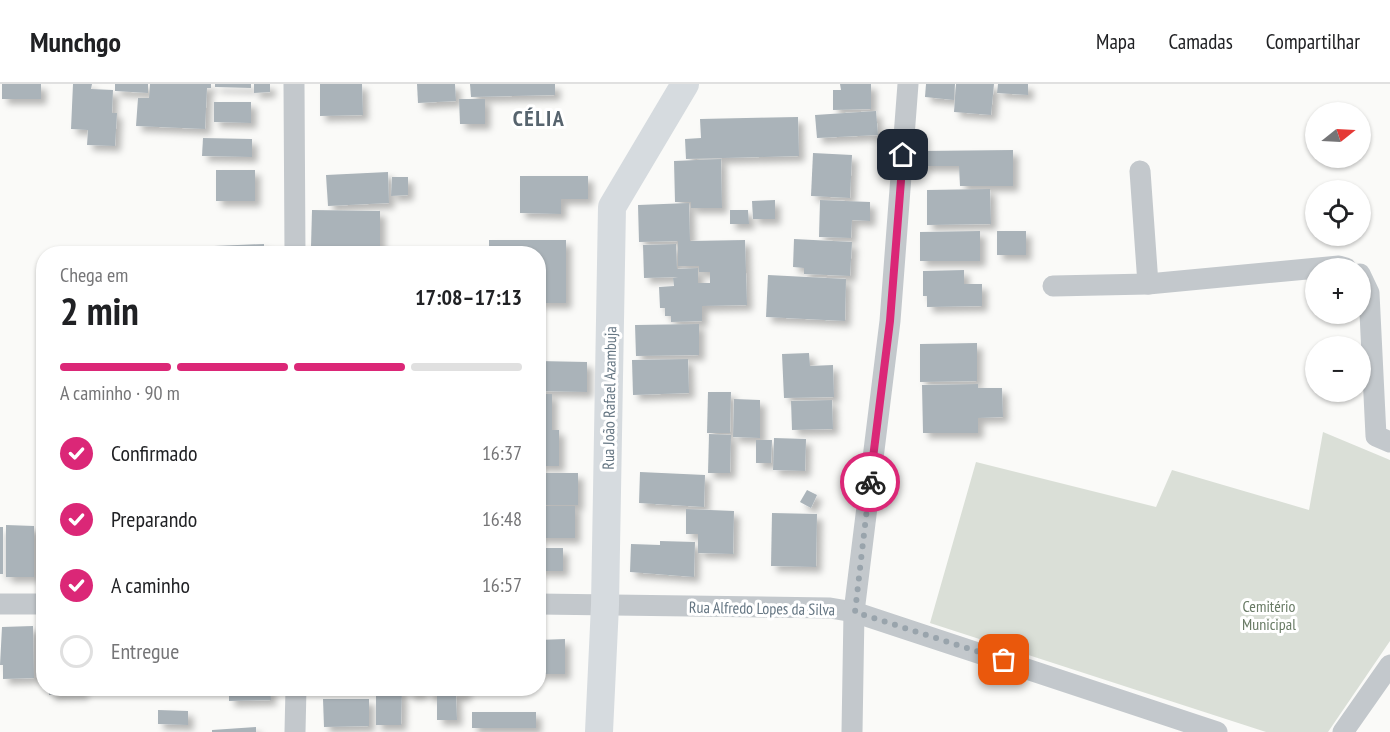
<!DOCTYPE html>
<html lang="pt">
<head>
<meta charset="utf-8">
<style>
	:root { --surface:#fff; --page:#f2f2f2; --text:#202124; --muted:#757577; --line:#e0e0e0; --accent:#db2777 }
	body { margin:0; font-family:"PT Sans Narrow",sans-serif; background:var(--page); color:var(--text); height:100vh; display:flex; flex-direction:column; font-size:22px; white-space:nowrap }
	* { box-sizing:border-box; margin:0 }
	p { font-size:20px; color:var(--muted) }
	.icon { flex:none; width:33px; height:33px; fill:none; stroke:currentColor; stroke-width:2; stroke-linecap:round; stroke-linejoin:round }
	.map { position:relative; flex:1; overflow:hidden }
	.side { position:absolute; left:36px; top:162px; width:510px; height:450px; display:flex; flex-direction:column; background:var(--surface); border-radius:24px; box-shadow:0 2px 4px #0004 }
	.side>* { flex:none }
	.needle { width:39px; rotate:72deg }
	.buttons { position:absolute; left:1305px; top:18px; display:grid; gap:12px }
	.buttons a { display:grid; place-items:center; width:66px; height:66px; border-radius:50%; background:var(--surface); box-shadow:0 2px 4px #0004; font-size:30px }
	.pin { position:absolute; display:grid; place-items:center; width:51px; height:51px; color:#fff; margin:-26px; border-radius:12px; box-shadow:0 3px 9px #0006 }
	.courier { position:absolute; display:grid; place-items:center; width:60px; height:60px; margin:-30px; border:4px solid #db2777; border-radius:50%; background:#fff; color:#222; box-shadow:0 2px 8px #0007 }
	.overview em { font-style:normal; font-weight:700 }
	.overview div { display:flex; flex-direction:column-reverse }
	.overview { display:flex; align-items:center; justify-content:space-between; height:102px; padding:0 24px }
	h1 { font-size:39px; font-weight:700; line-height:45px }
	.bar { display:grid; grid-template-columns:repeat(4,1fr); gap:9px 6px; align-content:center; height:72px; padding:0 24px }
	.bar i { height:8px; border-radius:4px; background:var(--line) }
	.bar .selected { background:var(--accent) }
	.bar p { grid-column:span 4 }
	ol { padding:0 24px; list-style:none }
	li { display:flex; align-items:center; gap:18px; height:66px }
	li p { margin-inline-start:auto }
	li .icon { padding:6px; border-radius:50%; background:var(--accent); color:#fff; stroke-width:4 }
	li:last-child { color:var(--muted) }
	li i { width:33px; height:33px; border:3px solid var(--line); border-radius:50% }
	header { display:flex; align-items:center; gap:36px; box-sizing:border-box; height:84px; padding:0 30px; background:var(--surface); border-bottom:2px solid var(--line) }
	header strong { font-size:28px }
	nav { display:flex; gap:33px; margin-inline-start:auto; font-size:21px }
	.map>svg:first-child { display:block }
</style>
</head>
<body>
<header>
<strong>Munchgo</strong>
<nav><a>Mapa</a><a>Camadas</a><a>Compartilhar</a></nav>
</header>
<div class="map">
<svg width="1390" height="648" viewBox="0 0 1390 648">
	<defs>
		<filter id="shadow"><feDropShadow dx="5.5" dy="5.5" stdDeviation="3" flood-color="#0004"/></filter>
	</defs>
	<rect width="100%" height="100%" fill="#fafaf8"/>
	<!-- green -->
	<polygon fill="#dadfd7" points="1323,348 1390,376 1390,557 1328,648 1266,648 930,539 976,378 1156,423 1172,386 1309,426"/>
	<!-- building -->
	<g fill="#aab3b9" filter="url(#shadow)">
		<rect x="2" y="0" width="39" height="15"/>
		<polygon points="73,0 92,0 91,5 113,6 112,29 117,29 115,62 87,61 88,46 71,45"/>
		<polygon points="115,0 148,0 148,9 115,7"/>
		<polygon points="150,0 211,0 211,4 207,4 205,45 136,42 138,14 149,14"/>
		<polygon points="215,0 251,0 251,4 215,3"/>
		<polygon points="254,0 270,0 270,8 254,9"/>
		<polygon points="320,0 362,0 363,31 320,32"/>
		<polygon points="417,0 455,0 456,17 418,19"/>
		<polygon points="470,0 555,0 555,11 471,13"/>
		<polygon points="840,0 871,0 871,25 833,26 833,6 841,6"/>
		<polygon points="926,0 955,0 954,16 925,13"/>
		<polygon points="956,0 994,0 991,31 954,28"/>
		<polygon points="998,0 1028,0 1028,11 997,9"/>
		<polygon points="459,15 485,15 485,40 460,40"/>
		<polygon points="214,18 251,18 251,39 214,38"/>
		<polygon points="876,27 878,51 817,54 815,31"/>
		<polygon points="798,33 799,72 686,75 685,55 701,54 700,35"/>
		<polygon points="203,54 252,55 252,73 202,72"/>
		<polygon points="1013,66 1013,102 960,102 959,82 921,82 921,67"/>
		<polygon points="813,69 852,71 850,114 811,112"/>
		<polygon points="721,75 722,124 691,124 691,118 675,118 674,77"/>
		<rect x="216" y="86" width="39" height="31"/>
		<polygon points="388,88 389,119 328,122 326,91"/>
		<polygon points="520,92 588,92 588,115 561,115 561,130 520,129"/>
		<polygon points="392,93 408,93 408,111 391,112"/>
		<polygon points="990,105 991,140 927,141 927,106"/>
		<polygon points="775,116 775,135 753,135 752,117"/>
		<polygon points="820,116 870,118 870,137 852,136 851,154 819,153"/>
		<polygon points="689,119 690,157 745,156 747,221 702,222 702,237 671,238 671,232 665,232 665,224 660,224 659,203 674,202 673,194 678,193 644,194 643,161 676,160 677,185 698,184 698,199 710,199 710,188 699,188 699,182 678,182 678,157 639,158 638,121"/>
		<polygon points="312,126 380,127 380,163 311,163"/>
		<polygon points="730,126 748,126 749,140 730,140"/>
		<polygon points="980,147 980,177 920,177 920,148"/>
		<rect x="997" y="147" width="29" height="24"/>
		<polygon points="794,155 852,158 850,192 804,190 804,184 793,183"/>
		<polygon points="489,156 566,156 566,219 538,219 538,170 489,170"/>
		<polygon points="264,160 264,170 214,170 214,162"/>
		<polygon points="964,186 964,200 982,200 982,222 927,223 927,212 923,212 923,187"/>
		<polygon points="768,191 846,195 845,237 766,233"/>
		<polygon points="699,240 699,271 636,272 635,241"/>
		<polygon points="977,259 977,297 920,298 920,260"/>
		<polygon points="809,269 810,282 833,281 834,313 784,314 782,270"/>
		<polygon points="688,275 689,309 633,311 632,276"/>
		<polygon points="538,277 587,278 587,308 538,307"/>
		<polygon points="42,295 44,295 44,345 38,344"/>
		<polygon points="978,300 978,304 1002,304 1003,333 978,334 978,349 923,349 922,301"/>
		<polygon points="708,308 731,308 730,349 707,349"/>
		<polygon points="538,310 552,310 552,346 559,346 559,382 538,382"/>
		<polygon points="734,315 760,316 760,354 733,353"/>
		<polygon points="832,316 833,345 792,346 791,317"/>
		<polygon points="709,350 731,351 730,389 708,389"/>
		<polygon points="774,354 806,355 805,387 773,386"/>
		<polygon points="756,356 772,356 771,379 756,379"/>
		<polygon points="38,367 44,367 44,396 38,397"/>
		<polygon points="640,388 705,391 704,423 639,419"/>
		<rect x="538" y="389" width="40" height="32"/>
		<polygon points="807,406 817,411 811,424 800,418"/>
		<rect x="538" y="422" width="37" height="32"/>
		<polygon points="686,425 734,427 733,470 698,469 698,450 686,450"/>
		<polygon points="772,429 817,430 816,483 771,482"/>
		<polygon points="38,434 44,434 44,487 39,487"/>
		<polygon points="6,441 34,442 34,493 6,493"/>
		<rect x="0" y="443" width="3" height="47"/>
		<polygon points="660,457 695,458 694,493 630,488 631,460 660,461"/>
		<rect x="538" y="464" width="25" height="23"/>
		<polygon points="33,542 34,594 3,595 3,581 0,581 2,543"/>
		<polygon points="565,555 565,590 538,590 538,556"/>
		<polygon points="49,604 83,604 83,610 49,611"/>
		<polygon points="229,604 270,604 271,616 229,617"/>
		<polygon points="376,604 402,604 401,641 376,641"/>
		<polygon points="407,604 422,604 423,610 408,611"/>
		<polygon points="427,604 466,604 466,611 456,612 457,636 437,636 437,612 427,612"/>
		<polygon points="323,615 369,615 369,642 324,643"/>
		<polygon points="158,626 188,627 188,641 158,640"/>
		<rect x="472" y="628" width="64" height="16"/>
		<polygon points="256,643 256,648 212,648 212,646"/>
	</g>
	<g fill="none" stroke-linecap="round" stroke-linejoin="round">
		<!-- street -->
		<g stroke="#c3c8cc" stroke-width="21">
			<polyline points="294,0 295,170"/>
			<polyline points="1140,87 1148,200"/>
			<polyline points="1360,190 1369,209 1376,352 1390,358"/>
			<polyline points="1053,202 1148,200 1339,182 1346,184"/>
			<polyline points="0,520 44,520"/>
			<polyline points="538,520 830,524 854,528 1217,648"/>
			<polyline points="295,648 296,604"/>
			<polyline points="852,648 854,528 890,237 908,0"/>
			<polyline points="1343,648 1390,581"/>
		</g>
		<!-- secondary -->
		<polyline stroke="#d6dbdf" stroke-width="28" points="599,648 605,521 612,123 685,0"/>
	</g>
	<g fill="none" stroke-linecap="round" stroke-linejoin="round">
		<!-- done -->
		<polyline stroke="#99a4ac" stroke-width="6" stroke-dasharray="0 10.8" points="870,398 855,528 1004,576"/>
		<!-- route -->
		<polyline stroke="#db2777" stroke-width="8" points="870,398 890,237 903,71"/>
	</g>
	<g text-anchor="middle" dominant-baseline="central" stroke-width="6" stroke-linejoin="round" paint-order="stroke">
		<!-- street labels -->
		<g font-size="16" fill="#657683" stroke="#fff">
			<text transform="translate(609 314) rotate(-89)">Rua João Rafael Azambuja</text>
			<text transform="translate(762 524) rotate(1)">Rua Alfredo Lopes da Silva</text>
		</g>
		<!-- park labels -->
		<g font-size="16" fill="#687a64" stroke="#fff">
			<text x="1269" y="522">Cemitério<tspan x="1269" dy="18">Municipal</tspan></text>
		</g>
		<!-- district labels -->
		<g font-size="22" font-weight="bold" letter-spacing="1.5" fill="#57646e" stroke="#fff">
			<text x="539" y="34">CÉLIA</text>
		</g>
	</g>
</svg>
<div class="buttons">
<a><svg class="needle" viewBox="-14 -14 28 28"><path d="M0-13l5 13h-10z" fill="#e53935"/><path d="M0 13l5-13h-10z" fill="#757577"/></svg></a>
<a><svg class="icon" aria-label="locate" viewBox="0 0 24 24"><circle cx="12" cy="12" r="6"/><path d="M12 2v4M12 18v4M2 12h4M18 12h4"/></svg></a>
<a>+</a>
<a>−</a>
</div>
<div class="pin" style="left:1004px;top:576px;background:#ea580c"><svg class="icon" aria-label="bag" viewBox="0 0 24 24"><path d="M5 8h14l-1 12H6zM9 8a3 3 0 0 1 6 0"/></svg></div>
<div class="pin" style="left:903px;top:71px;background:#1f2937"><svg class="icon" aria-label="home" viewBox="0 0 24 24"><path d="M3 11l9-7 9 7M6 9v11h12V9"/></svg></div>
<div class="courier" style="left:870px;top:398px"><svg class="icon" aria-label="bike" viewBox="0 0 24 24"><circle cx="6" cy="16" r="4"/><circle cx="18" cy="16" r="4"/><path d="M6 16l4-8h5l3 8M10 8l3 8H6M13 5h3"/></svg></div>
<section class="side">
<div class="overview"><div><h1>2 min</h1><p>Chega em</p></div><em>17:08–17:13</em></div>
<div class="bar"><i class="selected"></i><i class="selected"></i><i class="selected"></i><i></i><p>A caminho · 90 m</p></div>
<ol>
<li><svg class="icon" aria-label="check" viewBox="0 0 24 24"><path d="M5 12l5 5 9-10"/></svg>Confirmado<p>16:37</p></li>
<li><svg class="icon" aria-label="check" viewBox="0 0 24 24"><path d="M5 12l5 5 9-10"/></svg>Preparando<p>16:48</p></li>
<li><svg class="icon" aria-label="check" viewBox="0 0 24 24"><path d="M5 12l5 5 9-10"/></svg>A caminho<p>16:57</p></li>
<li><i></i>Entregue</li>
</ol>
</section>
</div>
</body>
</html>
